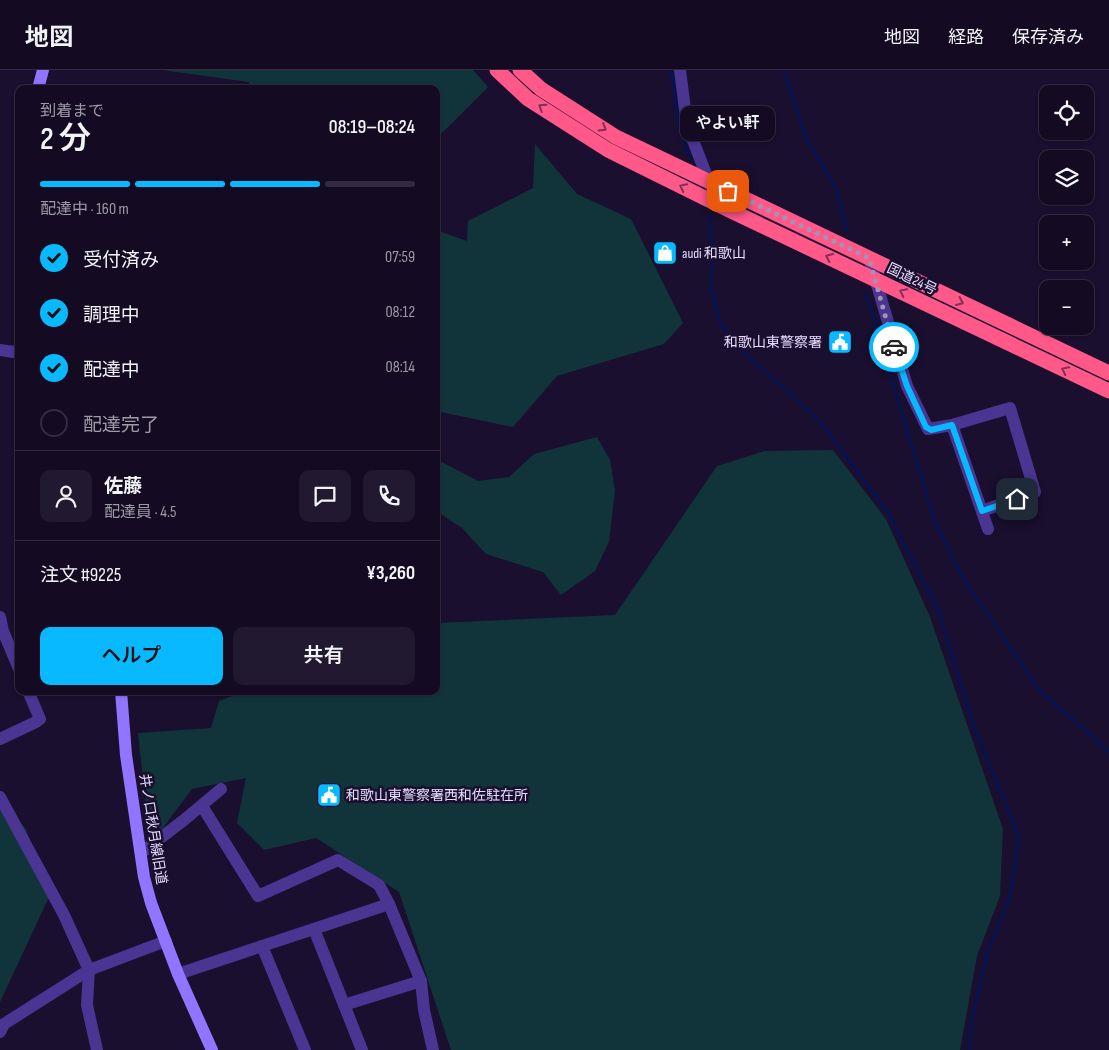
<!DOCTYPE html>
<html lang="ja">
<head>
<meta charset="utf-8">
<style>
	:root { --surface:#140b23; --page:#211930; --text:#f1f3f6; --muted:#9d9ba6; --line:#332b41; --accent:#09b9ff }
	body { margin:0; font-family:"Sofia Sans Condensed","Noto Sans JP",sans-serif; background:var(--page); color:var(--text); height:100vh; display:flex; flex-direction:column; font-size:19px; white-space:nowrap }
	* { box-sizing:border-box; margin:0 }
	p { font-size:16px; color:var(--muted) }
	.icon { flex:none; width:28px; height:28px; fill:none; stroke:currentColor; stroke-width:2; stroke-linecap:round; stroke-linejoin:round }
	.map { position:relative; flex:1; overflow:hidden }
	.drawer { position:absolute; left:15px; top:15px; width:425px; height:610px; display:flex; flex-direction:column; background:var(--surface); border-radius:10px; box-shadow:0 1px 4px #0004,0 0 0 1px var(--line) }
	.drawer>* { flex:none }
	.fabs { position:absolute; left:1039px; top:15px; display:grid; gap:10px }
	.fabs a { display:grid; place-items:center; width:55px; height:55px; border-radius:10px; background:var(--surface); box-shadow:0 1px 4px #0004,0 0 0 1px var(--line); font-size:25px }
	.pin { position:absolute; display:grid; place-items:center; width:42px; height:42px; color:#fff; margin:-21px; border-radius:10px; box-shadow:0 2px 8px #0006 }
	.courier { position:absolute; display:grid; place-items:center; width:50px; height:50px; margin:-25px; border:4px solid #09b9ff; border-radius:50%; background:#fff; color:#222; box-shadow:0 1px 6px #0007 }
	.bubble { position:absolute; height:35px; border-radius:10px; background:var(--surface); box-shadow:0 1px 4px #0004,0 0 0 1px var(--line); font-size:16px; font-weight:600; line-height:35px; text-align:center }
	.headline em { font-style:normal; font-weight:600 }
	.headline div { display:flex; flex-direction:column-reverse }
	.headline { display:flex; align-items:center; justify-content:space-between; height:85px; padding:0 25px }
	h1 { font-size:32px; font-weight:600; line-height:38px }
	.bar { display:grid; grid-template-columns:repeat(4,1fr); gap:8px 5px; align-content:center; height:60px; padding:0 25px }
	.bar i { height:6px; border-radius:4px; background:var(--line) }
	.bar .active { background:var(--accent) }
	.bar p { grid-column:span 4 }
	.line { display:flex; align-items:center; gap:12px; padding:0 25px; border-top:1px solid var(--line) }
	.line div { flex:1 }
	.round { display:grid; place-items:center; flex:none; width:52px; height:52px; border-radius:10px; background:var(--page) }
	ol { padding:0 25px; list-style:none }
	li { display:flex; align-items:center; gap:15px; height:55px }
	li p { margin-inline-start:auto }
	li .icon { padding:5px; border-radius:50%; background:var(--accent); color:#111; stroke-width:4 }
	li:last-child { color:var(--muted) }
	li i { width:28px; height:28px; border:2px solid var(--line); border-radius:50% }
	.primary-button { display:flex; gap:10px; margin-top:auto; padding:10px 25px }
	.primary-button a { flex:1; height:58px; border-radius:10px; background:var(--accent); color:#111; font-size:20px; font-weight:600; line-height:58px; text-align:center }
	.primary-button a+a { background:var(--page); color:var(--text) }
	header { display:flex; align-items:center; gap:30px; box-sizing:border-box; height:70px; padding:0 25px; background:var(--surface); border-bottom:1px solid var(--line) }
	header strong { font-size:24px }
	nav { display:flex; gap:28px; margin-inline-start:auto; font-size:18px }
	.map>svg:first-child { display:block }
</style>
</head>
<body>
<header>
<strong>地図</strong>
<nav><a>地図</a><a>経路</a><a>保存済み</a></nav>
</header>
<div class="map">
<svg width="1109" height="980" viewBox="0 0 1109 980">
	<rect width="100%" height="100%" fill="#1a0f2f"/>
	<!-- green -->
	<g fill="#11343a">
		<polygon points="162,0 473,0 488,17 436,69 436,19 248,19 249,12"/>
		<polygon points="535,74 577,124 631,149 683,253 664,274 557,306 513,357 436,341 436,160 467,171 468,151 533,118"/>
		<polygon points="597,367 610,390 615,420 609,472 595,501 561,525 543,502 486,484 462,458 436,441 436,389 478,411 509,407 534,384"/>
		<polygon points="833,380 886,449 930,547 1003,759 1000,826 977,886 960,980 451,980 399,822 316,768 264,780 237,753 246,708 192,719 150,775 138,663 211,658 219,631 245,621 436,621 436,553 615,545 717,396 765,381"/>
		<polygon points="0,729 26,759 49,827 0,932"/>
	</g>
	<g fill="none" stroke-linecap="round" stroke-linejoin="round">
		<!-- stream -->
		<g stroke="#051352" stroke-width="3">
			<polyline points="671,0 679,58 689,87"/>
			<polyline points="784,0 807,70 837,120 847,161"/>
			<polyline points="709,146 712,186 711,220 720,251 731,271 819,350 888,442 939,542 974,657 1019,766 1010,827 987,884 971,955 969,980"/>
			<polyline points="866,224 934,449 961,505 1039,620 1109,681"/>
		</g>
		<!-- street -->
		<g stroke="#4a3592" stroke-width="12">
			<polyline points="680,0 687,55 718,135"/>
			<polyline points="869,188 907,316 928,359 952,355 1010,338 1035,422 982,441"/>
			<polyline points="0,280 13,282 19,280"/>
			<polyline points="952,355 988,459"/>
			<polyline points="0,547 3,561 19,599"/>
			<polyline points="0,669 36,652 40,649 28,621"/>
			<polyline points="0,727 64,845 89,900 87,935 97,980"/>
			<polyline points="202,736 258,826 338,790 379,815 389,834"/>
			<polyline points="141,783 184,750 221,719"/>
			<polyline points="314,859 362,980"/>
			<polyline points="262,876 305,980"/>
			<polyline points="178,904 389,834 421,911 424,940 433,980"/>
			<polyline points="344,935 421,911"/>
			<polyline points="0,962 4,954 89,900 166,871"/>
		</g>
		<!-- secondary -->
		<g stroke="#9174ff" stroke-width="12">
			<polyline points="38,19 43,0"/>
			<polyline points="121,621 126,685 144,807 151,833 178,904 212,980"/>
		</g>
		<!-- highway -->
		<g stroke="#ff5889" stroke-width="15">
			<polyline points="497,0 528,29 608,80 729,140 1109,321"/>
			<polyline points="520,0 541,19 616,67 1109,303"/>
		</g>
	</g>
	<!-- one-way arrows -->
	<defs><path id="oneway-chevron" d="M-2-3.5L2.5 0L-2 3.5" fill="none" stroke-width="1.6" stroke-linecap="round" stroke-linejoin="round" transform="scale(1.25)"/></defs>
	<g stroke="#813058">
		<use href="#oneway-chevron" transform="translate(542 37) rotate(-147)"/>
		<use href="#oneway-chevron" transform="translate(603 58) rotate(32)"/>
		<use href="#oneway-chevron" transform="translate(683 117) rotate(-154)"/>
		<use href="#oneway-chevron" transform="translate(829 187) rotate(-155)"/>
		<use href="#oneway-chevron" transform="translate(903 222) rotate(-154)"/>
		<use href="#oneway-chevron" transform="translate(960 232) rotate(25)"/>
		<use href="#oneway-chevron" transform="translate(1065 300) rotate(-154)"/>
	</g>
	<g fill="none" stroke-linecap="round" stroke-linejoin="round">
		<!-- done -->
		<polyline stroke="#9f95b6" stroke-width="5" stroke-dasharray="0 9" points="728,121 869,188 894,277"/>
		<!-- route -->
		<polyline stroke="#09b9ff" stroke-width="6" points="894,277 907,316 926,357 931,360 952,355 982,441 1017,429"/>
	</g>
	<!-- icons -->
	<defs>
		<symbol id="shop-square" viewBox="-11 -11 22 22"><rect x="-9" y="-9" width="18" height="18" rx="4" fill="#09b9ff" stroke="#1a0f2f"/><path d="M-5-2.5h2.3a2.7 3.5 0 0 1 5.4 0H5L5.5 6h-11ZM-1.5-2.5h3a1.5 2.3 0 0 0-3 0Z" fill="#fff"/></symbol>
		<symbol id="civic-square" viewBox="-11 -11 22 22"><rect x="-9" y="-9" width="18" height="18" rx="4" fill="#09b9ff" stroke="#1a0f2f"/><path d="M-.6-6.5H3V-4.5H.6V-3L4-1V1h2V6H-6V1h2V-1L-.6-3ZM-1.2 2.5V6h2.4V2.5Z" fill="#fff"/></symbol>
	</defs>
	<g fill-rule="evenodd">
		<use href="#shop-square" x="651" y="169" width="28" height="28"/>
		<use href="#civic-square" x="826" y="258" width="28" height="28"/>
		<use href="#civic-square" x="315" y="711" width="28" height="28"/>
	</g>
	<g text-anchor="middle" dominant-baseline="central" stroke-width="5" stroke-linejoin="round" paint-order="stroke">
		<!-- poi labels -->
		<g font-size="14" fill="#e7ddff" stroke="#1a0f2f" text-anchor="start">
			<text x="682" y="183">audi 和歌山</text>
			<text x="822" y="272" text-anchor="end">和歌山東警察署</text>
			<text x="346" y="725">和歌山東警察署西和佐駐在所</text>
		</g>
		<!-- street labels -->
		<g font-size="14" fill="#e7ddff" stroke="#1a0f2f">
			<text transform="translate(912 209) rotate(26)">国道24号</text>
			<text transform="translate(153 759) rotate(81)">井ノ口秋月線旧道</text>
		</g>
	</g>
</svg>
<div class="fabs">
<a><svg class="icon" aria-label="locate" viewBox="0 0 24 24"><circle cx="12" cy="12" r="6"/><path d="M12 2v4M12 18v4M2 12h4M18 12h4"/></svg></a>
<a><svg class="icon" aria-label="layers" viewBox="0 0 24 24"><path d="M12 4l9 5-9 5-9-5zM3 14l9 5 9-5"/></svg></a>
<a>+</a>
<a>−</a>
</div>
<div class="pin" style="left:728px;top:121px;background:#ea580c"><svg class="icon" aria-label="bag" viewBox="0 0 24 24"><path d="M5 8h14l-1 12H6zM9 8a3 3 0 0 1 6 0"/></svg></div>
<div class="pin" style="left:1017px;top:429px;background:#1f2937"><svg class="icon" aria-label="home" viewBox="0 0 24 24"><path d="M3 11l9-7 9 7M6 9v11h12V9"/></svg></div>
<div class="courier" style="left:894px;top:277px"><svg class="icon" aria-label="car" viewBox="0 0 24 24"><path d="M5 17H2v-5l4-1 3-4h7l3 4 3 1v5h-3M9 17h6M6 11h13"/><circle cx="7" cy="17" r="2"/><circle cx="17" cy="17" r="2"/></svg></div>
<div class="bubble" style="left:680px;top:36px;width:95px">やよい軒</div>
<section class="drawer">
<div class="headline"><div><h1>2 分</h1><p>到着まで</p></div><em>08:19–08:24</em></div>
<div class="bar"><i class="active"></i><i class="active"></i><i class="active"></i><i></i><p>配達中 · 160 m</p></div>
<ol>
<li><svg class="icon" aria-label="check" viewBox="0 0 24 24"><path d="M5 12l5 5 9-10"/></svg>受付済み<p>07:59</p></li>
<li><svg class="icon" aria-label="check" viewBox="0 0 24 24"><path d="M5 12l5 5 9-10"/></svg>調理中<p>08:12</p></li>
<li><svg class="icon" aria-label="check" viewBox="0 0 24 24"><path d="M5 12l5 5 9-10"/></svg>配達中<p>08:14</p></li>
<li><i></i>配達完了</li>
</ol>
<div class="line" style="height:90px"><a class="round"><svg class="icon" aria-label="person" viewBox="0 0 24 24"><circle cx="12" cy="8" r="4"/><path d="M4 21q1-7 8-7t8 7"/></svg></a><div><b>佐藤</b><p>配達員 · 4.5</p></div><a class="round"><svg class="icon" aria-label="chat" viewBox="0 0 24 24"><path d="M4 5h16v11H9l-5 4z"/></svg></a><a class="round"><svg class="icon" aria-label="phone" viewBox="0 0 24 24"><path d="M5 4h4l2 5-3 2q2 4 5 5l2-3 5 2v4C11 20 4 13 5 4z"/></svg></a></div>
<div class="line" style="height:65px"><div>注文 #9225</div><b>¥3,260</b></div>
<div class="primary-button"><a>ヘルプ</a><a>共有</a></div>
</section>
</div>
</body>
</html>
